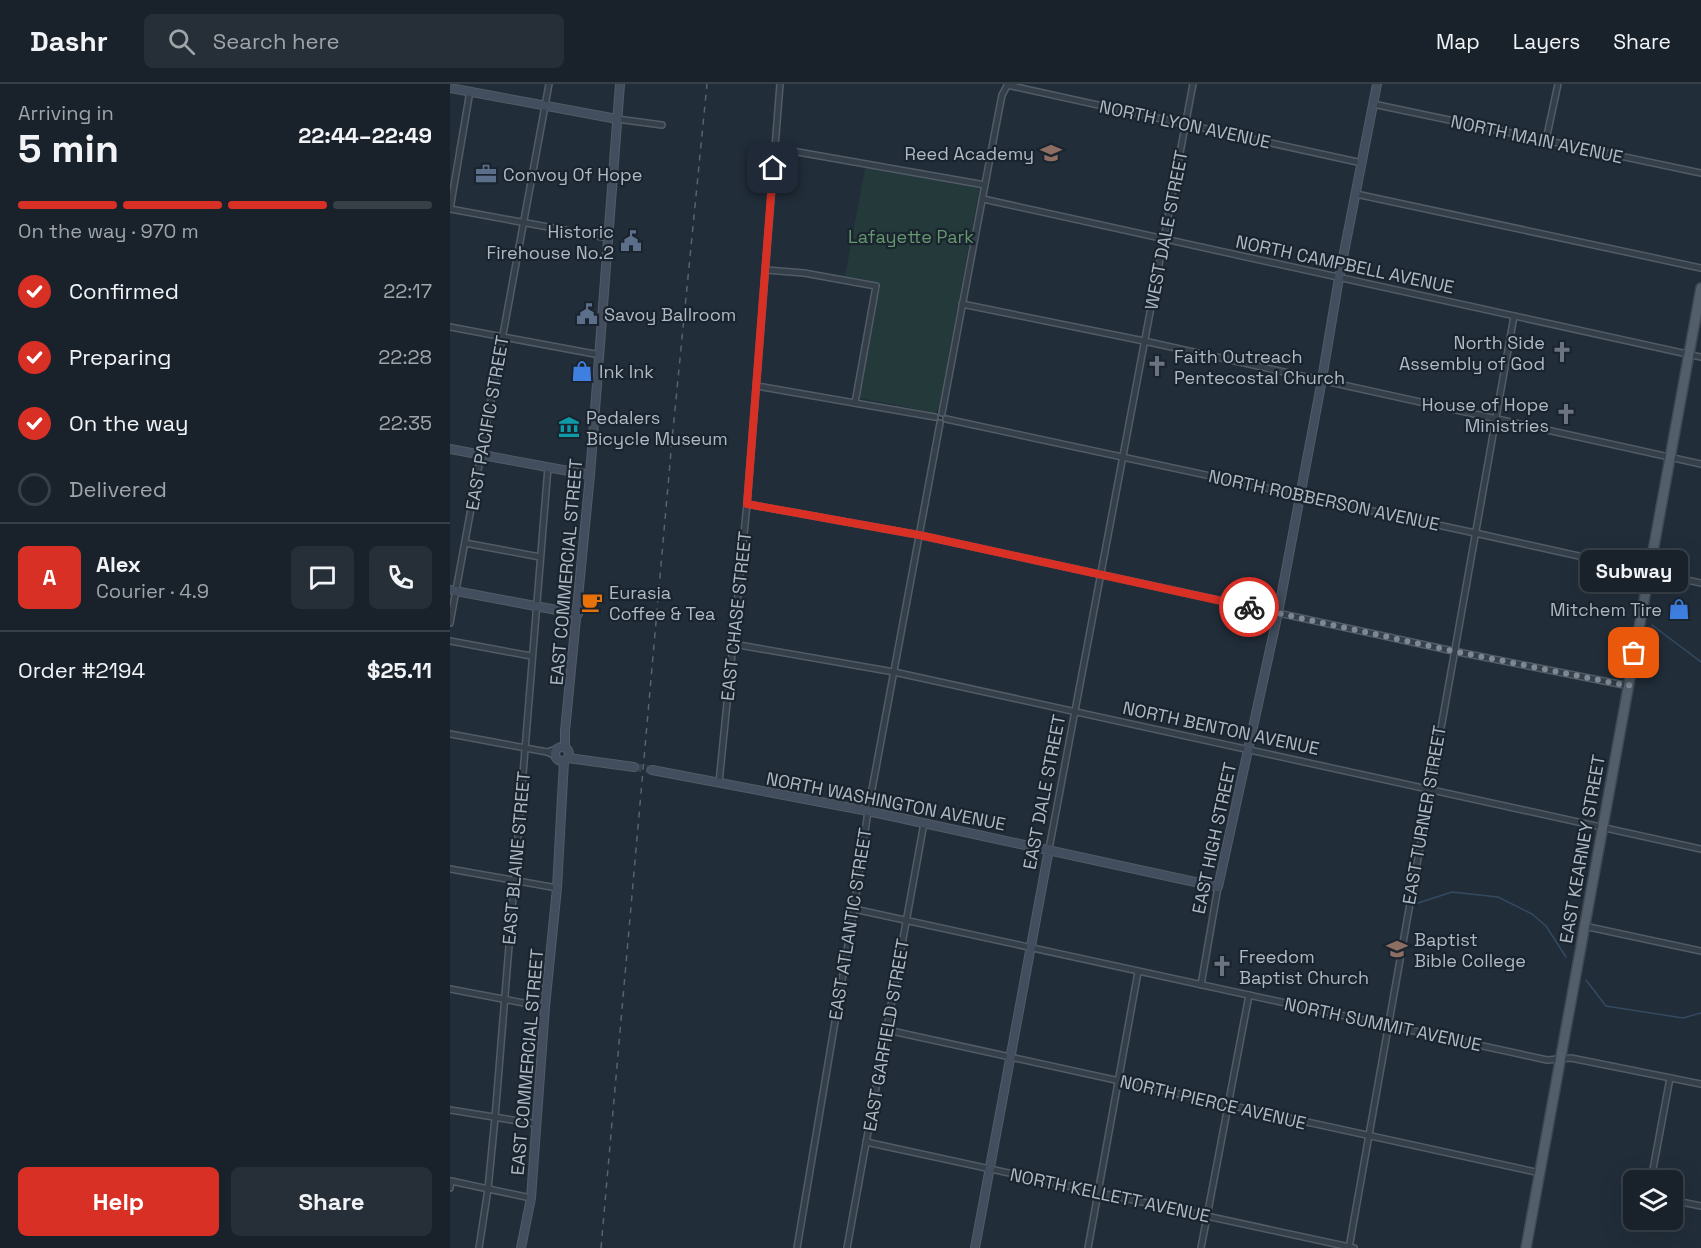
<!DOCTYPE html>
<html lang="en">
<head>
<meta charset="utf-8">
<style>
	:root { --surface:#19222b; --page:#262f37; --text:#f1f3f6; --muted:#9fa4a9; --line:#373f47; --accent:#d93025 }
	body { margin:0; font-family:"Space Grotesk",sans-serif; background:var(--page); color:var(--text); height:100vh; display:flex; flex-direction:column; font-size:22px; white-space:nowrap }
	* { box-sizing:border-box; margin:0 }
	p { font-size:20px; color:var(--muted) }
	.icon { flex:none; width:33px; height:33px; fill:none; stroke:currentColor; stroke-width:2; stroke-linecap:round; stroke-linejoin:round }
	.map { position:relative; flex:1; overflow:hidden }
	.drawer { display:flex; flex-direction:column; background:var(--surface); width:450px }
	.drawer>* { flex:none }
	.controls { position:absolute; left:1173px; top:1086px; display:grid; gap:12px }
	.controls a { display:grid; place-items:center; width:60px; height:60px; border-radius:9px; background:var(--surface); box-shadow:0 6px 24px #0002,0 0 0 2px var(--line); font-size:30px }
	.pin { position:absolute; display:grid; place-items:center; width:51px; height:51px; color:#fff; margin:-26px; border-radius:12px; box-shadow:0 3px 9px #0006 }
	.courier { position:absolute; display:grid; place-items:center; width:60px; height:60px; margin:-30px; border:4px solid #d93025; border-radius:50%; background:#fff; color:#222; box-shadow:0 2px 8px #0007 }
	.bubble { position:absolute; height:42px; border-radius:9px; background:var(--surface); box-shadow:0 6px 24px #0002,0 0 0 2px var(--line); font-size:20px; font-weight:800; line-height:42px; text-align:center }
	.summary em { font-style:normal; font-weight:800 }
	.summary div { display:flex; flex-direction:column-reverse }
	.summary { display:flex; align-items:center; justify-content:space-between; height:102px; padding:0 18px }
	h1 { font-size:39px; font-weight:800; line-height:45px }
	.bar { display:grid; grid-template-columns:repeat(4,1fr); gap:9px 6px; align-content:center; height:72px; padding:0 18px }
	.bar i { height:8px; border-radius:4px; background:var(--line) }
	.bar .current { background:var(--accent) }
	.bar p { grid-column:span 4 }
	.line { display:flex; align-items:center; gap:15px; padding:0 18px; border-top:2px solid var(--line) }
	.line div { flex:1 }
	.round { display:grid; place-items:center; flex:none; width:63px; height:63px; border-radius:9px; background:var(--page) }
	ol { padding:0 18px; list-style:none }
	li { display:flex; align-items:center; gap:18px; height:66px }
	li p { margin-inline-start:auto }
	li .icon { padding:6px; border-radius:50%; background:var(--accent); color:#fff; stroke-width:4 }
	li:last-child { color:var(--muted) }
	li i { width:33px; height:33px; border:3px solid var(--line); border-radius:50% }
	.cta { display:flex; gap:12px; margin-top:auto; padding:12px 18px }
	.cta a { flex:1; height:69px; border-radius:9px; background:var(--accent); color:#fff; font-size:24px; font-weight:800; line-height:69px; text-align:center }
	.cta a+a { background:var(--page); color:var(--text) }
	header { display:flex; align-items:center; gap:36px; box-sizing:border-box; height:84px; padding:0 30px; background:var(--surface); border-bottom:2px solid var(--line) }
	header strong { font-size:28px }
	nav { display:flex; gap:33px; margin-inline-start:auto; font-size:21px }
	.search { width:420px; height:54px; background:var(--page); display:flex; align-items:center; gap:15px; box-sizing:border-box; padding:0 21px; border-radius:9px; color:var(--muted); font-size:22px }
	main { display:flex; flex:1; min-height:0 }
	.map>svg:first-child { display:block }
</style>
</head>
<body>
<header>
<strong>Dashr</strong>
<div class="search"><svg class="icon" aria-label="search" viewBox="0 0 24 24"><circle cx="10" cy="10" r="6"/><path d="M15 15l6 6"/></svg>Search here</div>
<nav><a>Map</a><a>Layers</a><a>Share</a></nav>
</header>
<main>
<section class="drawer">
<div class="summary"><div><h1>5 min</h1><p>Arriving in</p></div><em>22:44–22:49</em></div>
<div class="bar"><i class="current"></i><i class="current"></i><i class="current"></i><i></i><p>On the way · 970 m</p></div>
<ol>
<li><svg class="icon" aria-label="check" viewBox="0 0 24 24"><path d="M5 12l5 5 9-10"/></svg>Confirmed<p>22:17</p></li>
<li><svg class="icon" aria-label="check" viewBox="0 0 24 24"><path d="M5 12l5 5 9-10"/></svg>Preparing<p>22:28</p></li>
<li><svg class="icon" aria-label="check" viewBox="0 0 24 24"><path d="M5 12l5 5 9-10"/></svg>On the way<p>22:35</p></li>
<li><i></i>Delivered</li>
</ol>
<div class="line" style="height:108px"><b class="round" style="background:var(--accent);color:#fff">A</b><div><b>Alex</b><p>Courier · 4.9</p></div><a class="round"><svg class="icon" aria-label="chat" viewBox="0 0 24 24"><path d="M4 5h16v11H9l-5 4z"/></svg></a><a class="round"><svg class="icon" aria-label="phone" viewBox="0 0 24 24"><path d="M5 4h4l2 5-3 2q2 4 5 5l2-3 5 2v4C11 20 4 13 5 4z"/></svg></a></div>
<div class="line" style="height:78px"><div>Order #2194</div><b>$25.11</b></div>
<div class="cta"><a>Help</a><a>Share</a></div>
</section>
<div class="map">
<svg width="1251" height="1164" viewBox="0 0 1251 1164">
	<rect width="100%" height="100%" fill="#212d39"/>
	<!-- green -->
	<polygon fill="#23393a" points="415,84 528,104 529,106 489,324 485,329 410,314 430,202 427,198 395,192"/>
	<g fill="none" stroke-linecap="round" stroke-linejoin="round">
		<!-- stream -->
		<g stroke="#344a61" stroke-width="1.5">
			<polyline points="1171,530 1177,532"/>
			<polyline points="1202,541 1251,578"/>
			<polyline points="962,821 1002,808 1048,813 1082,830 1096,842 1116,873"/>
			<polyline points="1136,896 1156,922 1233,934 1251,929"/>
		</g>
		<!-- secondary-tunnel -->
		<polyline stroke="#36424e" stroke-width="8" stroke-dasharray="8 4" stroke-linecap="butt" points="184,683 202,686"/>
		<defs>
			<g id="street">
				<polyline points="557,1 912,79"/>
				<polyline points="923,20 1251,89"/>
				<polyline points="167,35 212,41"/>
				<polyline points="1096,56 1108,0"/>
				<polyline points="325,64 535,101"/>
				<polyline points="906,110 1251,184"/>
				<polyline points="533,115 1251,273"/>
				<polyline points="0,125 158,154"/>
				<polyline points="0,125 20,7"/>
				<polyline points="316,186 354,189 426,202 405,319"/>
				<polyline points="512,220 694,257 1251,380"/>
				<polyline points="0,243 150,271"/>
				<polyline points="307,302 485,333"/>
				<polyline points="492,329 546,42 552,11 558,0"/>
				<polyline points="496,335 1025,449 1251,499"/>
				<polyline points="297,420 469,451 1003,567 1179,602"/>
				<polyline points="15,459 90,473"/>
				<polyline points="0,539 99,0"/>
				<polyline points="0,557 81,572"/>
				<polyline points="283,560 444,588 1251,765"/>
				<polyline points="0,650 97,668 104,671"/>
				<polyline points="97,668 106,665"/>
				<polyline points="269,699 297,420 330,0"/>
				<polyline points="599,765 743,0"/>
				<polyline points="0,785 107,804"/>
				<polyline points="404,825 1097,976 1121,974 1251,1000"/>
				<polyline points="1134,842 1251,867"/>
				<polyline points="751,901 768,803"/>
				<polyline points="0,905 95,923"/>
				<polyline points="437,946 1090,1089"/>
				<polyline points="0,1026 87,1040"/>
				<polyline points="416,1058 904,1164"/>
				<polyline points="1201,1096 1220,994"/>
				<polyline points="0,1104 1,1097 81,1114"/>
				<polyline points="1222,1116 1251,1122"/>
				<polyline points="29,1164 38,1105 45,1034 98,383"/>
				<polyline points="347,1164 404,825 418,727 490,339"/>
				<polyline points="397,1164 474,739"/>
				<polyline points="638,1164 688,888"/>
				<polyline points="751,1164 799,911"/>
				<polyline points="899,1164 1064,232"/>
			</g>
			<g id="secondary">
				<polyline points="0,4 167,35"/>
				<polyline points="0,365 140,391"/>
				<polyline points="0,506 128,530"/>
				<circle cx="112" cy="670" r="7"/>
				<polyline points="115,663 115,647 140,391 170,0"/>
				<polyline points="118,674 184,683"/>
				<polyline points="202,686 418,727 768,803 828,529 871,301 889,194 927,0"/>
				<polyline points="71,1164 81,1114 95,923 107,804 114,677"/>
				<polyline points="525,1164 599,765"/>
			</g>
			<polyline id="primary" points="1076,1164 1251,204"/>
		</defs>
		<!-- street casing -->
		<use href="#street" stroke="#525c67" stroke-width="8"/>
		<!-- secondary casing -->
		<use href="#secondary" stroke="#525c67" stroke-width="10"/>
		<!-- primary casing -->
		<use href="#primary" stroke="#3e4853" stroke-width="12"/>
		<!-- street -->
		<use href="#street" stroke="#343f4a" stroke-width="5"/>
		<!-- secondary -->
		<use href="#secondary" stroke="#424e5d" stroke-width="8"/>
		<!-- primary -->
		<use href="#primary" stroke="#525e6a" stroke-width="9"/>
		<!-- rail -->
		<polyline stroke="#566371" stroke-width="1.5" stroke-dasharray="6 6" stroke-linecap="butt" points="151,1164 222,356 257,0"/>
	</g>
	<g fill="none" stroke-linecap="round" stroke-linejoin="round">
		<!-- done -->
		<polyline stroke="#7d8895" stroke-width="6" stroke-dasharray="0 10.8" points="799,523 1003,567 1179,602 1184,569"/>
		<!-- route -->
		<polyline stroke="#d93025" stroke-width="8" points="323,84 297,420 469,451 799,523"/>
	</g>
	<!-- icons -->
	<defs>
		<symbol id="school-bare" viewBox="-9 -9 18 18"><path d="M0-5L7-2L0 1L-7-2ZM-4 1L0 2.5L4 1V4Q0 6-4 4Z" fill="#8d6e63" stroke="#1a242e" stroke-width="2.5" paint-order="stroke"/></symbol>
		<symbol id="office-bare" viewBox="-9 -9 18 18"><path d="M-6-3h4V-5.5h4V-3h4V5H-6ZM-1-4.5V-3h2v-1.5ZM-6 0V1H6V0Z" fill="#5c6f8a" stroke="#1a242e" stroke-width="2.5" paint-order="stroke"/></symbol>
		<symbol id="civic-bare" viewBox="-9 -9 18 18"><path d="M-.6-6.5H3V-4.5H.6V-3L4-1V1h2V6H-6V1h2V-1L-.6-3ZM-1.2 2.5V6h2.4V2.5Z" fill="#5c6f8a" stroke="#1a242e" stroke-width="2.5" paint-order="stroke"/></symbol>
		<symbol id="church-bare" viewBox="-9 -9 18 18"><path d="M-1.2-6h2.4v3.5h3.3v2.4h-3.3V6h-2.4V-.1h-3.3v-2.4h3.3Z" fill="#6b7280" stroke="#1a242e" stroke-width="2.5" paint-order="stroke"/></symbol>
		<symbol id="shop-bare" viewBox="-9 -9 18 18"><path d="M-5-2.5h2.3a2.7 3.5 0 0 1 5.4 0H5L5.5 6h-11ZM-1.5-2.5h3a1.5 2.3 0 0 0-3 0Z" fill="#3f7fe0" stroke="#1a242e" stroke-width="2.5" paint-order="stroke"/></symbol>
		<symbol id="museum-bare" viewBox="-9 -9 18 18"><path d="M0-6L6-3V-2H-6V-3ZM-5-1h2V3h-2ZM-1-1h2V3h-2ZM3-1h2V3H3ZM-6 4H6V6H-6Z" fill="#0f9aa8" stroke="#1a242e" stroke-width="2.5" paint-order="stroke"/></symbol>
		<symbol id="cafe-bare" viewBox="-9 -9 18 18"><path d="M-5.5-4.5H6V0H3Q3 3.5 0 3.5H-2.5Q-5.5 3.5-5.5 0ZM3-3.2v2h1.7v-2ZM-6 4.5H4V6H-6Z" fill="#e8710a" stroke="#1a242e" stroke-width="2.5" paint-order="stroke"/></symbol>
		<symbol id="university-bare" viewBox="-9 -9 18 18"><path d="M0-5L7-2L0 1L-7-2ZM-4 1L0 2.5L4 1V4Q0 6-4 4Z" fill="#8d6e63" stroke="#1a242e" stroke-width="2.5" paint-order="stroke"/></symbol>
	</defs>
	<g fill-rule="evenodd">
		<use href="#school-bare" x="586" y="54" width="30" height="30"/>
		<use href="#office-bare" x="21" y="75" width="30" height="30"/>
		<use href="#civic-bare" x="166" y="142" width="30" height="30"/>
		<use href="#civic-bare" x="122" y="215" width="30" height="30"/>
		<use href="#church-bare" x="1097" y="253" width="30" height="30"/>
		<use href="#church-bare" x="692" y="267" width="30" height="30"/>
		<use href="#shop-bare" x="117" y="272" width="30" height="30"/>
		<use href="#church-bare" x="1101" y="315" width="30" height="30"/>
		<use href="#museum-bare" x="104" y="328" width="30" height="30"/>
		<use href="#cafe-bare" x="127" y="503" width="30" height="30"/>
		<use href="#shop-bare" x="1214" y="510" width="30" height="30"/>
		<use href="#university-bare" x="932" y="850" width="30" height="30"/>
		<use href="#church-bare" x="757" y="867" width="30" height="30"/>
	</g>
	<g text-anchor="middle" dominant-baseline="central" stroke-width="4.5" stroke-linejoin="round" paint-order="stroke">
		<!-- street labels -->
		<g font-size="18" fill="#afb9c6" stroke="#1a242e">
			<text transform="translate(735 40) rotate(12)">NORTH LYON AVENUE</text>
			<text transform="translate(1087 55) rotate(12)">NORTH MAIN AVENUE</text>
			<text transform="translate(716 146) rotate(-79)">WEST DALE STREET</text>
			<text transform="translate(895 180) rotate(12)">NORTH CAMPBELL AVENUE</text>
			<text transform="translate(37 339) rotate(-80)">EAST PACIFIC STREET</text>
			<text transform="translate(874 416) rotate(12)">NORTH ROBBERSON AVENUE</text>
			<text transform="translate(116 488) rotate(-85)">EAST COMMERCIAL STREET</text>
			<text transform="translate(286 532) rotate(-84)">EAST CHASE STREET</text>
			<text transform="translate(771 644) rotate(12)">NORTH BENTON AVENUE</text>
			<text transform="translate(594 708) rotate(-79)">EAST DALE STREET</text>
			<text transform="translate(436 717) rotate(11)">NORTH WASHINGTON AVENUE</text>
			<text transform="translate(974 731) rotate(-80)">EAST TURNER STREET</text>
			<text transform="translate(764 754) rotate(-78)">EAST HIGH STREET</text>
			<text transform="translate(1132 765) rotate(-80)">EAST KEARNEY STREET</text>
			<text transform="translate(66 774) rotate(-85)">EAST BLAINE STREET</text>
			<text transform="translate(400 840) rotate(-81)">EAST ATLANTIC STREET</text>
			<text transform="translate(933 940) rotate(12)">NORTH SUMMIT AVENUE</text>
			<text transform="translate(436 951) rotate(-80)">EAST GARFIELD STREET</text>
			<text transform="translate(77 978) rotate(-85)">EAST COMMERCIAL STREET</text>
			<text transform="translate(763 1018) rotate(13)">NORTH PIERCE AVENUE</text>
			<text transform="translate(660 1111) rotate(12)">NORTH KELLETT AVENUE</text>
		</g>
		<!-- poi labels -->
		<g font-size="18" fill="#afb9c6" stroke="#1a242e" text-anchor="start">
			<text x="584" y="69" text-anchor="end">Reed Academy</text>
			<text x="53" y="90">Convoy Of Hope</text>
			<text x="164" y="147" text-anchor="end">Historic<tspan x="164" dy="21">Firehouse No.2</tspan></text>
			<text x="154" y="230">Savoy Ballroom</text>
			<text x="1095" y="258" text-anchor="end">North Side<tspan x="1095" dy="21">Assembly of God</tspan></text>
			<text x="724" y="272">Faith Outreach<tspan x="724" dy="21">Pentecostal Church</tspan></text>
			<text x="149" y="287">Ink Ink</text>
			<text x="1099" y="320" text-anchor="end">House of Hope<tspan x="1099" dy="21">Ministries</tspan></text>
			<text x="136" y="333">Pedalers<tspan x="136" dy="21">Bicycle Museum</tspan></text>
			<text x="159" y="508">Eurasia<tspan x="159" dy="21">Coffee &amp; Tea</tspan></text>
			<text x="1212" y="525" text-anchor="end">Mitchem Tire</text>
			<text x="964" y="855">Baptist<tspan x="964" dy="21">Bible College</tspan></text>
			<text x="789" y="872">Freedom<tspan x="789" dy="21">Baptist Church</tspan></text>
		</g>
		<!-- park labels -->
		<g font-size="18" fill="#66976e" stroke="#1a242e">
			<text x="461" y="152">Lafayette Park</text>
		</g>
	</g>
</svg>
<div class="controls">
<a><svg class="icon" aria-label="layers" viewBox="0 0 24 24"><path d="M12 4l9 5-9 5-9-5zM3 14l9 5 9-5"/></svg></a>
</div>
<div class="pin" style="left:1184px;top:569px;background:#ea580c"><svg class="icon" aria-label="bag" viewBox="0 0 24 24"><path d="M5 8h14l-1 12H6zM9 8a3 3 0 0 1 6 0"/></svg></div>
<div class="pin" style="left:323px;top:84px;background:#1f2937"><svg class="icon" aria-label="home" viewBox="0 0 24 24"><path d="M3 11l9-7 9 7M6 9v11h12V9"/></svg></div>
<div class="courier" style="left:799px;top:523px"><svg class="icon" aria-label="bike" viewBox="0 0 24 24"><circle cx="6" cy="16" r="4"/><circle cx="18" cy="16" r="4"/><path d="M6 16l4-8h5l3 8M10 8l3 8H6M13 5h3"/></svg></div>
<div class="bubble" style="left:1130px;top:466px;width:108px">Subway</div>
</div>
</main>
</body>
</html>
